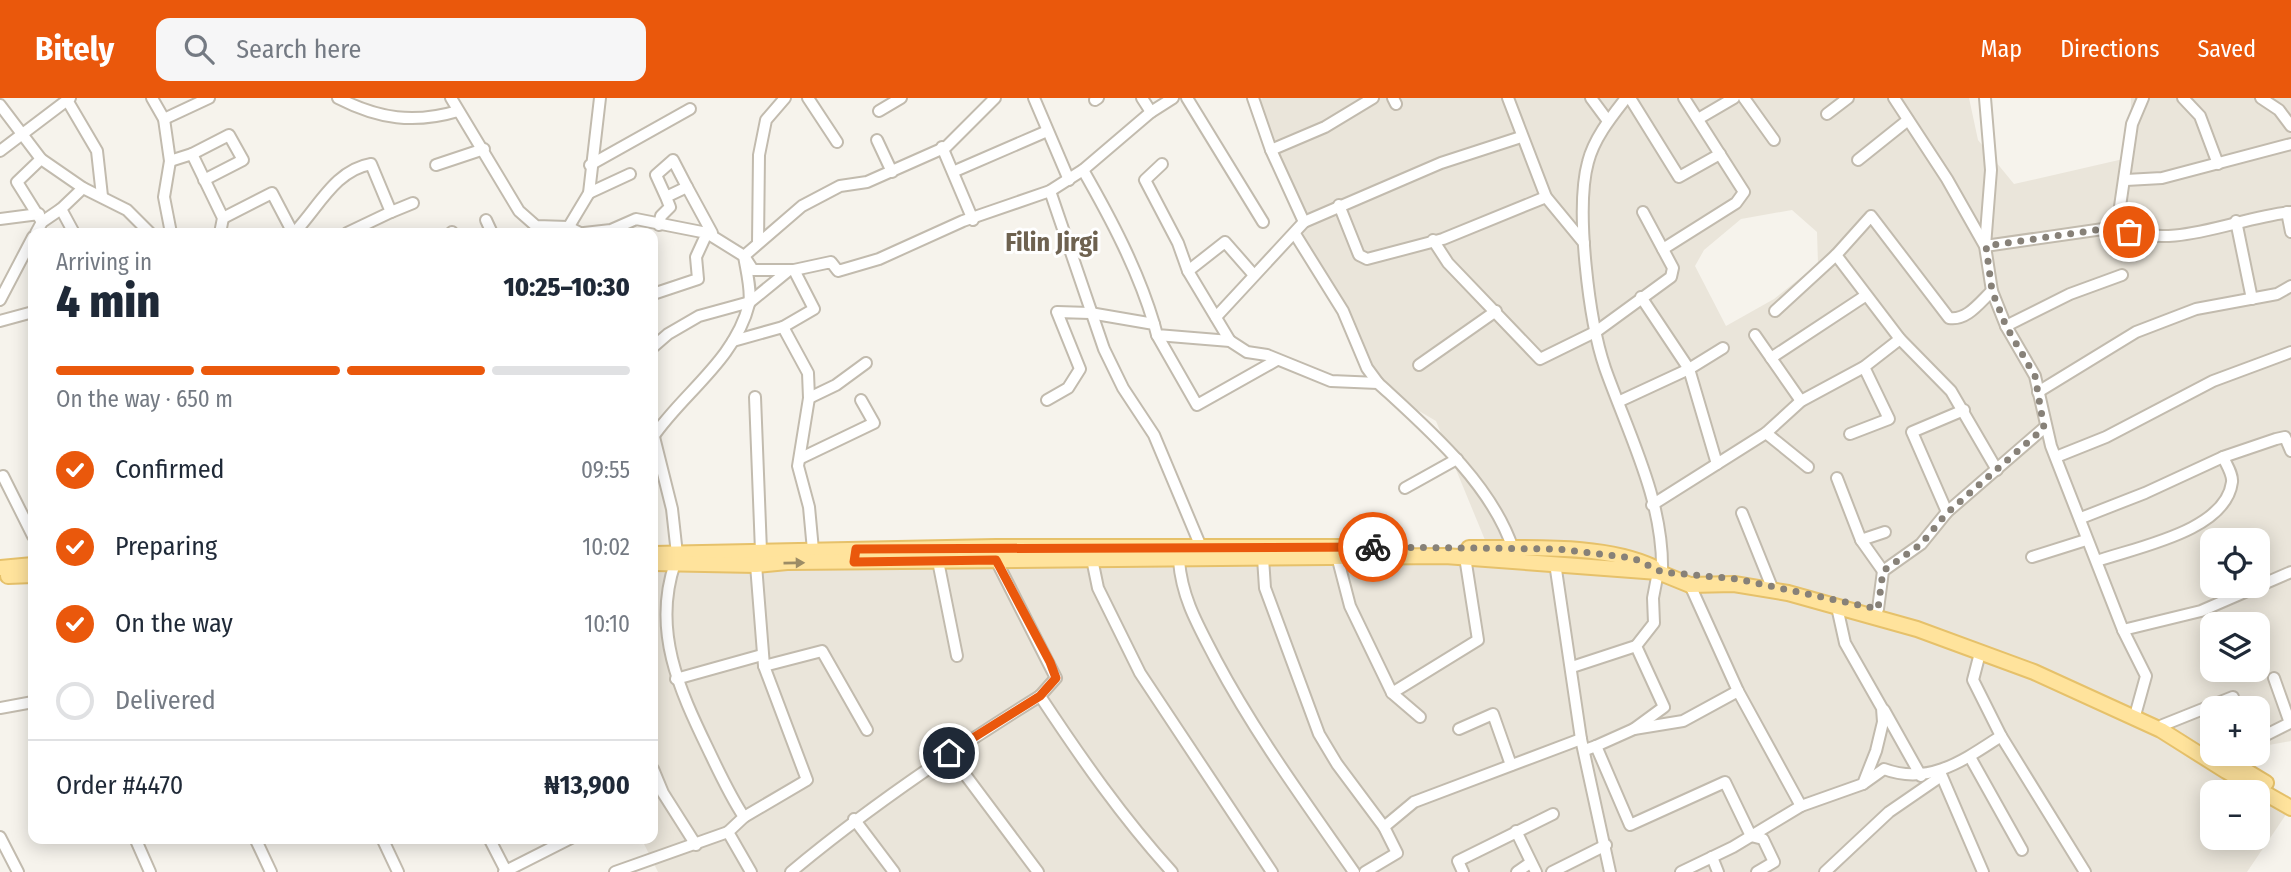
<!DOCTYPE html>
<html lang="en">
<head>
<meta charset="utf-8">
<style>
	:root { --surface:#fff; --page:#f6f6f7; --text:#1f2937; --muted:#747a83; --line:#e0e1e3; --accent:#ea580c }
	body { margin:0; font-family:"Fira Sans Condensed",sans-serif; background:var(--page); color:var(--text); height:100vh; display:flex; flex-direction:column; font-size:26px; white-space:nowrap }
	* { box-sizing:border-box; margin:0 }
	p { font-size:23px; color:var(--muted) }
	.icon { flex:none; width:38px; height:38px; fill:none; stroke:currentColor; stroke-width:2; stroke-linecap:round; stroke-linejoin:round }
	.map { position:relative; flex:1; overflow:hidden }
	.drawer { position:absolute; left:28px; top:130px; width:630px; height:616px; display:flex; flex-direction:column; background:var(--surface); border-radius:14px; box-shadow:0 4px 18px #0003 }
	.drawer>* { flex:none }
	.controls { position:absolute; left:2200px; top:430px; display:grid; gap:14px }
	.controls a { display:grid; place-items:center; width:70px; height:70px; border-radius:14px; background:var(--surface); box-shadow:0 4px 18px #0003; font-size:35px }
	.pin { position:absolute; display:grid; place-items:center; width:60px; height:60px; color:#fff; margin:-30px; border:4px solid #fff; border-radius:50%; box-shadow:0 2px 7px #0007 }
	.courier { position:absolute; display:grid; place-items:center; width:70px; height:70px; margin:-35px; border:5px solid #ea580c; border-radius:50%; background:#fff; color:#222; box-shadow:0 2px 9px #0007 }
	.overview em { font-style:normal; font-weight:800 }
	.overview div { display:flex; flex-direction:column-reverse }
	.overview { display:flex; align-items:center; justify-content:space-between; height:119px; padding:0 28px }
	h1 { font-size:46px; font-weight:800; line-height:52px }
	.bar { display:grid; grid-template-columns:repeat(4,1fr); gap:10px 7px; align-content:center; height:84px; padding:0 28px }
	.bar i { height:9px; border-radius:5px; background:var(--line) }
	.bar .selected { background:var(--accent) }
	.bar p { grid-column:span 4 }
	.line { display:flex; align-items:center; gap:18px; padding:0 28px; border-top:2px solid var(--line) }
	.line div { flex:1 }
	ol { padding:0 28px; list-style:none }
	li { display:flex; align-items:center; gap:21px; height:77px }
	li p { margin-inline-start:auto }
	li .icon { padding:7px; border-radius:50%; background:var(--accent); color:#fff; stroke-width:4 }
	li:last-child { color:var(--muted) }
	li i { width:38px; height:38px; border:4px solid var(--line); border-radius:50% }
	header { display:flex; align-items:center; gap:42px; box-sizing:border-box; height:98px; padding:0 35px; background:var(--accent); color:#fff }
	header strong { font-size:33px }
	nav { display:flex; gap:38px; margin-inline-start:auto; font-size:24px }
	.search { width:490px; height:63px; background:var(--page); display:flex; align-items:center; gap:18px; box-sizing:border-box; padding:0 24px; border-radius:14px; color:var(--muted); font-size:26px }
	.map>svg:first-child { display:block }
</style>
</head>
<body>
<header>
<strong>Bitely</strong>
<div class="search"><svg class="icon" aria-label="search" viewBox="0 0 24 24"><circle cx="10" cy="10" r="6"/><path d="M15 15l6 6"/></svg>Search here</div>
<nav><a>Map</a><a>Directions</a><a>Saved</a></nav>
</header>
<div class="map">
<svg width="2291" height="774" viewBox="0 0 2291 774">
	<rect width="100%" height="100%" fill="#f6f3ec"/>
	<!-- residential -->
	<path fill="#eae5da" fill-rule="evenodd" d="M1263,0H1969L1978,42L2014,86L2132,59L2131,0H2291V643L2258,649V611H2212V656L2287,715L2247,774H658L641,740H653V463L1492,459L1436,323L1368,283L1348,225L1300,138L1301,124L1252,5ZM1792,112L1817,134L1818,166L1774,201L1726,228L1695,168L1704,152L1741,121ZM2212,443H2258V488H2212ZM2212,527H2258V572H2212ZM2212,695H2258V740H2212Z"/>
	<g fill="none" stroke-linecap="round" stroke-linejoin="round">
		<defs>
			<g id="minor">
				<polyline points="152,0 164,21 170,63 164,99 171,135"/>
				<path d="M338,0C379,21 414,26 458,13"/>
				<polyline points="451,0 519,113 536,128 568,129 580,135"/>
				<polyline points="808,0 837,44"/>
				<polyline points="1034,0 1069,82"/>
				<polyline points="1142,0 1151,14"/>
				<polyline points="1187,0 1263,124"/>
				<polyline points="1253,0 1271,52 1304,124"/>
				<polyline points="1393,0 1396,6"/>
				<polyline points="1508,0 1546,99 1584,145"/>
				<polyline points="1591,0 1608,23"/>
				<path d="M1626,0C1612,18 1594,40 1588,64C1575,111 1589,223 1605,270C1628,335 1664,403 1662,474"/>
				<polyline points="1630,0 1679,79 1720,56"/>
				<polyline points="1744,0 1774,42"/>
				<polyline points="1894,0 1947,81 1985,148 1992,193 2006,228 2035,278 2051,348 2123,532 2146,578 2136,614"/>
				<path d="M1985,0L1991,72L1985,148L2117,129C2173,154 2233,120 2291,114"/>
				<polyline points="2183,0 2200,18 2218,66"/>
				<polyline points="2261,0 2279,12 2291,28"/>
				<polyline points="67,2 97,53 102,98"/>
				<polyline points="1095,2 1098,0"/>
				<polyline points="0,7 41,61 83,90 127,112 150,135"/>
				<polyline points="879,13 901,0"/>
				<polyline points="1827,16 1848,0"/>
				<polyline points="164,21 209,0"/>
				<polyline points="1698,21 1734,0"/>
				<polyline points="877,42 892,74"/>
				<polyline points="942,49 973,122"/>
				<polyline points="1271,52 1325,29 1373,0"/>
				<polyline points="0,53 70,0"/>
				<polyline points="192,56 229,37 243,62 204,82"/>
				<polyline points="41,61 17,84 42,124"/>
				<polyline points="1858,62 1908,22"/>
				<polyline points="170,63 192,56 223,120 220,135"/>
				<polyline points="1162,66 1145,82 1178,145 1188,173 1230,243"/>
				<polyline points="436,67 484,51"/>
				<polyline points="590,67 690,11"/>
				<path d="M1083,72C1111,121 1138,172 1154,226"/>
				<polyline points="955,73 1045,34"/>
				<polyline points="2126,82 2162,80 2291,46"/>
				<polyline points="687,89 712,135"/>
				<polyline points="1050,93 1104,251 1123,290 1154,337 1201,449"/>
				<polyline points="589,95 630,76"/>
				<polyline points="1339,107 1359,157 1367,161 1443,141 1546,99"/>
				<polyline points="2287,114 2291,134"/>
				<polyline points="223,120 272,95 293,135"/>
				<polyline points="0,121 39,116"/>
				<polyline points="486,122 492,135"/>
				<polyline points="2236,123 2252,201"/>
				<polyline points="659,127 661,118 670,109 666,99 687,89 673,62 656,77 666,99"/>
				<polyline points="2117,129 2132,26 2143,0"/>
				<polyline points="36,135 42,124 61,111"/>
				<polyline points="74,135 61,111 83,90"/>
				<path d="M294,135C318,110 335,72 371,66L391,114L413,105"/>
				<polyline points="347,135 391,114"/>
				<polyline points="451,135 452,134"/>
				<polyline points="565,135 589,95 600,0"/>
				<polyline points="584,135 611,132 636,121 707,135 696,159 698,181 653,196"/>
				<polyline points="707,135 744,158 753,172 794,172 831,164 838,173 879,161 963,123 1050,93 1083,72 1151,14 1173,0"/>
				<polyline points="1295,136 1343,213 1367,270 1378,285"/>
				<polyline points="1433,142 1448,165 1540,261 1597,233 1671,179 1673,170 1643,114"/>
				<polyline points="758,145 759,57 766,22 785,0"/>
				<polyline points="1663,151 1736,105 1744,94 1684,0"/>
				<polyline points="1188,173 1225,144 1253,176"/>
				<path d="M1992,193C1980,204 1967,223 1949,220L1871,118L1836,157L1900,241L1951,293L1997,372"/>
				<polyline points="1641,199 1689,271 1717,366"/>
				<polyline points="0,202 33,139"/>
				<polyline points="1775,213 1836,157"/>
				<polyline points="1216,219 1304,124 1441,65 1521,39"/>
				<polyline points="0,223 33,214"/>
				<polyline points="2006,228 2070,196 2122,177"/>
				<polyline points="783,229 808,275 809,300 798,368 809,409 813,452"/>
				<polyline points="1157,237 1197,307 1277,262"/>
				<polyline points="1755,237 1801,303"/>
				<polyline points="733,243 783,229 814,211 794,172"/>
				<polyline points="653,249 668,236 699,218 750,204 788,173"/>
				<polyline points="1771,260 1865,198"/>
				<polyline points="1419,267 1496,213"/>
				<polyline points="2038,294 2136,234 2196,211 2277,196 2291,188"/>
				<polyline points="755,299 761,453"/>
				<polyline points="809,300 836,287 866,265"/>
				<path d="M1047,302L1068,290L1080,271L1057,214L1090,215L1154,226L1157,237L1230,243L1247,254L1267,257L1331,283L1378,285C1428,331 1491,385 1513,451"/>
				<polyline points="1620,303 1689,271 1723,250"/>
				<polyline points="653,335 672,411 677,456"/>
				<polyline points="1766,335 1808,369"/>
				<polyline points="1850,336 1889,321 1864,269"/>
				<path d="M653,339C683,295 735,262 749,206C752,194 746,171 744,158L802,108L840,88L867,84L946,49L995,0"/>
				<polyline points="2056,359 2106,339 2213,283 2291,254"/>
				<polyline points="801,360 874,325 861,302"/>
				<polyline points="3,378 33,438"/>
				<polyline points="1837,380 1861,442 1883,473"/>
				<polyline points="1405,390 1457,361"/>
				<polyline points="1652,407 1766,335 1801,303 1864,269 1900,241"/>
				<polyline points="1947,414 1912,334 1964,312"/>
				<polyline points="1742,415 1771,487"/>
				<polyline points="2081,420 2145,395 2223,359 2276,341 2285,339 2291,353"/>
				<polyline points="1861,442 1885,434"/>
				<polyline points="1337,458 1350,508 1392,595 1478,542 1465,459"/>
				<polyline points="2032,459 2086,442"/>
				<polyline points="1263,460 1265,490 1319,636 1337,666 1384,729"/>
				<polyline points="1092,461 1098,490 1140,575 1272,774"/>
				<path d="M996,462L1056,580L1040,598C1081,660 1122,719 1172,774"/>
				<polyline points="938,463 957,558"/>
				<path d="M1179,463C1182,501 1199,529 1216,562C1256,637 1306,705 1354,774"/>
				<path d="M2097,463C2137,449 2226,433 2232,384C2233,376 2226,366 2223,359"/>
				<path d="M675,465C652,532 679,591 708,651C719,674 730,698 744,719L728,734L751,774"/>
				<polyline points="1555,465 1581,641 1610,774"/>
				<polyline points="1878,511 1883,473 1921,446 1947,414 2044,330"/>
				<polyline points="2123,532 2201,513 2291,474"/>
				<polyline points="1980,555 1973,582 2001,638 2085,774"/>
				<polyline points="764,568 822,553 867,632"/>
				<polyline points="1572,569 1636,548"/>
				<polyline points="676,581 762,557"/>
				<polyline points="1392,595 1420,619"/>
				<polyline points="0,610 33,604"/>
				<polyline points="1884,612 1921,678"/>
				<polyline points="2163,627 2233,599"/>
				<polyline points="1459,631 1493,616 1511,667"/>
				<polyline points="1634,631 1664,609 1636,548 1654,525 1653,500 1658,474"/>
				<polyline points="2258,641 2290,625 2274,580"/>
				<polyline points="1596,648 1634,631 1683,623 1738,593"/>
				<polyline points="1585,652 1596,648 1630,727 1725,684 1751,738 1763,741 1774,764 1757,774"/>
				<polyline points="949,655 1038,774"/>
				<polyline points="1970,659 2022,752"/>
				<polyline points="653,671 663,695 696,747"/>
				<polyline points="1940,674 1983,774"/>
				<path d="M1863,686L1884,671C1929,688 1964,662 2001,638"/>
				<polyline points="1801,708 1863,686 1876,653 1883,624 1882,610 1845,545 1837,509"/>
				<polyline points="744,719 807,682 764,568 756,467"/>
				<polyline points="854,721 894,774"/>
				<polyline points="1516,733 1536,774"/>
				<polyline points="0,739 18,774"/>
				<polyline points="135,740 150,774"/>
				<polyline points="255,740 271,774"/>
				<polyline points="382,740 398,774"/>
				<polyline points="489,740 506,773"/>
				<polyline points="1712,759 1718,774"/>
				<polyline points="504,774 571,740"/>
				<polyline points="615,774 728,734"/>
				<path d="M791,774C870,708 953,652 1040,598"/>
				<polyline points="1365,774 1397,755 1384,729 1414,704 1581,641"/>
				<polyline points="1463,774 1458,763 1553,716"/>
				<polyline points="1517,774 1530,765"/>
				<polyline points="1552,774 1606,747"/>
				<polyline points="1681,774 1733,749 1801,708 1738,593 1690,487"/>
				<polyline points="1825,774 1889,714 1937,681 1940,674"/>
			</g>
			<g id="major">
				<path d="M1469,450C1526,451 1602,445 1653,469"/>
				<polyline points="653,456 996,449 1351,449"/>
				<polyline points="653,465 756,467 787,464 1445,458 1658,474 1690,487 1734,486 1788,495 1917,531 2034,574 2161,632 2226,673 2291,710"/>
				<polyline points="0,470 33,467"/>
				<polyline points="8,478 33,477"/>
				<polyline points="2218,656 2266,685"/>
			</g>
		</defs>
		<!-- minor casing -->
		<use href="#minor" stroke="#c2bbae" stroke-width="14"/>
		<!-- major casing -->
		<use href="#major" stroke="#e6c16a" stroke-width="18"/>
		<!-- minor -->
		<use href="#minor" stroke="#fff" stroke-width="10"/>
		<!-- major -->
		<use href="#major" stroke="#ffe39c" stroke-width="14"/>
	</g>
	<!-- one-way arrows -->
	<defs><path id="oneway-solid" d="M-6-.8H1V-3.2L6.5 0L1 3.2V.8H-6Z" transform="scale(1.75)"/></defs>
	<use fill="#9c8c66" href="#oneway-solid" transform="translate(794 465) rotate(-1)"/>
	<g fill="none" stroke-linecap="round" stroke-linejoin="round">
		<!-- done -->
		<polyline stroke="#878178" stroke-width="7" stroke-dasharray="0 12.6" points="1373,449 1558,451 1633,460 1662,474 1737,481 1878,511 1883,473 1921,446 1947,415 2044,330 2035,278 2006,228 1992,193 1986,148 2117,129 2129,134"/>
		<!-- route -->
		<polyline stroke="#ea580c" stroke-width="9" points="949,655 1040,598 1056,580 1050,564 996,462 854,464 856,451 1373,449"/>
	</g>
	<g text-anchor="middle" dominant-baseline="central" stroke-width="6" stroke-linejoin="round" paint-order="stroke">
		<!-- neighbourhood labels -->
		<g font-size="26" font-weight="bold" fill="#6e6250" stroke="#fff">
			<text x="1052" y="144">Filin Jirgi</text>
		</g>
	</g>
</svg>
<div class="controls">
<a><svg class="icon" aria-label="locate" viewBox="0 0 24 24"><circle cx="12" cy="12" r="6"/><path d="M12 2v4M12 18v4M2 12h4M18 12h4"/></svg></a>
<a><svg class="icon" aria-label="layers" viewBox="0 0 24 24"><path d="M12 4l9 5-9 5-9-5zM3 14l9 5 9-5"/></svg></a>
<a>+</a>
<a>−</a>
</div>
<div class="pin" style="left:2129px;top:134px;background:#ea580c"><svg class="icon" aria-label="bag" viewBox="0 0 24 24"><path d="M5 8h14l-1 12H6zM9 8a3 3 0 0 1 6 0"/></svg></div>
<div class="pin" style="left:949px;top:655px;background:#1f2937"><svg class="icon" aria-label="home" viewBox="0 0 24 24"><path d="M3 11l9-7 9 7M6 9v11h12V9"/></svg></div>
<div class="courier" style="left:1373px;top:449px"><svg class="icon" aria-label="bike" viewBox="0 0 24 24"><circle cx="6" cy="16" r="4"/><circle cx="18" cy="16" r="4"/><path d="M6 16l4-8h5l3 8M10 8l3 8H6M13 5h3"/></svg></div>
<section class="drawer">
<div class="overview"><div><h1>4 min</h1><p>Arriving in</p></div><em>10:25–10:30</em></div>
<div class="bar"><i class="selected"></i><i class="selected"></i><i class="selected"></i><i></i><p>On the way · 650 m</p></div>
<ol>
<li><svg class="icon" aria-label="check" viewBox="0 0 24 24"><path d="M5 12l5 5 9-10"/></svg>Confirmed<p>09:55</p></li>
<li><svg class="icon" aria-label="check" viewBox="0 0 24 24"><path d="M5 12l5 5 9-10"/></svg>Preparing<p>10:02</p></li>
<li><svg class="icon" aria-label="check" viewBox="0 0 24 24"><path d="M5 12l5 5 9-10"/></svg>On the way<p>10:10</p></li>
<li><i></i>Delivered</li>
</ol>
<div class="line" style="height:91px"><div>Order #4470</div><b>₦13,900</b></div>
</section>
</div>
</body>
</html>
